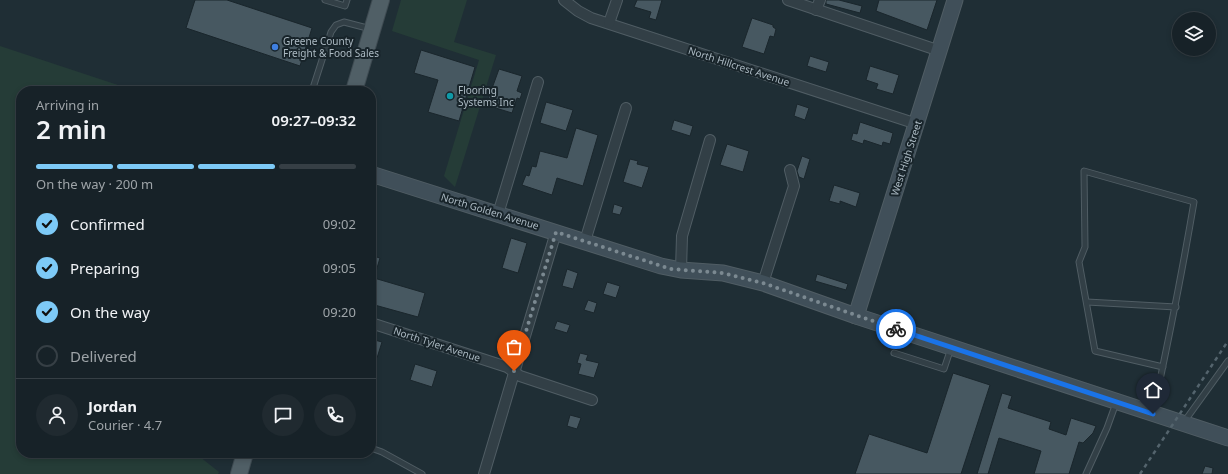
<!DOCTYPE html>
<html lang="en">
<head>
<meta charset="utf-8">
<style>
	:root { --surface:#172228; --page:#202a30; --text:#f1f3f6; --muted:#9ea4a8; --line:#363f45; --accent:#7dcaf7 }
	body { margin:0; font-family:"Noto Sans",sans-serif; background:var(--page); color:var(--text); height:100vh; display:flex; flex-direction:column; font-size:15px; white-space:nowrap }
	* { box-sizing:border-box; margin:0 }
	p { font-size:13px; color:var(--muted) }
	.icon { flex:none; width:22px; height:22px; fill:none; stroke:currentColor; stroke-width:2; stroke-linecap:round; stroke-linejoin:round }
	.map { position:relative; flex:1; overflow:hidden }
	.panel { position:absolute; left:16px; top:86px; width:360px; height:372px; display:flex; flex-direction:column; background:var(--surface); border-radius:16px; box-shadow:0 2px 6px #0003,0 0 0 1px var(--line) }
	.panel>* { flex:none }
	.fabs { position:absolute; left:1172px; top:12px; display:grid; gap:8px }
	.fabs a { display:grid; place-items:center; width:44px; height:44px; border-radius:50%; background:var(--surface); box-shadow:0 2px 6px #0003,0 0 0 1px var(--line); font-size:20px }
	.pin { position:absolute; display:grid; place-items:center; width:34px; height:34px; color:#fff; margin:-41px -17px; border-radius:50% 50% 50% 0; rotate:-45deg; box-shadow:0 0 4px #0007 }
	.pin .icon { rotate:45deg }
	.courier { position:absolute; display:grid; place-items:center; width:40px; height:40px; margin:-20px; border:3px solid #1a73e8; border-radius:50%; background:#fff; color:#222; box-shadow:0 1px 5px #0007 }
	.overview em { font-style:normal; font-weight:600 }
	.overview div { display:flex; flex-direction:column-reverse }
	.overview { display:flex; align-items:center; justify-content:space-between; height:68px; padding:0 20px }
	h1 { font-size:26px; font-weight:600; line-height:30px }
	.bar { display:grid; grid-template-columns:repeat(4,1fr); gap:6px 4px; align-content:center; height:48px; padding:0 20px }
	.bar i { height:5px; border-radius:3px; background:var(--line) }
	.bar .selected { background:var(--accent) }
	.bar p { grid-column:span 4 }
	.line { display:flex; align-items:center; gap:10px; padding:0 20px; border-top:1px solid var(--line) }
	.line div { flex:1 }
	.round { display:grid; place-items:center; flex:none; width:42px; height:42px; border-radius:21px; background:var(--page) }
	ol { padding:0 20px; list-style:none }
	li { display:flex; align-items:center; gap:12px; height:44px }
	li p { margin-inline-start:auto }
	li .icon { padding:4px; border-radius:50%; background:var(--accent); color:#111; stroke-width:4 }
	li:last-child { color:var(--muted) }
	li i { width:22px; height:22px; border:2px solid var(--line); border-radius:50% }
	.map>svg:first-child { display:block }
</style>
</head>
<body>
<div class="map">
<svg width="1228" height="474" viewBox="0 0 1228 474">
	<rect width="100%" height="100%" fill="#1f2e35"/>
	<!-- green -->
	<g fill="#253c37">
		<polygon points="401,0 467,0 454,42 496,55 455,187 444,176 479,60 392,31"/>
		<polygon points="0,46 136,91 21,91 21,453 195,453 219,472 218,474 0,474"/>
	</g>
	<!-- building -->
	<g fill="#475861" stroke="#1a262c">
		<polygon points="195,0 227,0 312,28 300,66 186,28"/>
		<polygon points="637,0 662,0 656,20 649,18 651,12 634,7"/>
		<polygon points="826,0 839,0 862,6 860,13 826,4"/>
		<polygon points="879,0 937,0 927,30 876,11"/>
		<polygon points="752,18 773,25 773,27 776,29 774,37 770,36 764,54 742,47"/>
		<polygon points="421,50 475,67 459,121 428,112 438,80 414,73"/>
		<polygon points="810,56 829,62 826,72 807,66"/>
		<polygon points="870,66 899,75 893,94 876,89 878,84 866,80"/>
		<polygon points="499,69 522,76 517,91 522,93 520,99 517,98 512,113 486,105"/>
		<polygon points="546,102 573,110 566,131 540,123"/>
		<polygon points="797,104 809,108 805,120 794,116"/>
		<polygon points="674,120 693,126 690,136 671,130"/>
		<polygon points="860,122 893,133 890,144 883,142 882,146 864,140 863,144 851,140 853,133 857,134"/>
		<polygon points="576,128 598,135 583,186 557,178 552,195 522,185 526,175 529,176 532,166 536,167 540,151 567,158"/>
		<polygon points="727,144 749,151 743,172 720,165"/>
		<polygon points="802,156 810,159 804,179 799,177 797,171"/>
		<polygon points="630,159 638,161 637,164 649,167 642,188 623,182"/>
		<polygon points="834,185 860,193 856,207 840,201 840,204 829,201"/>
		<polygon points="614,204 623,207 620,215 612,213"/>
		<polygon points="511,238 527,243 518,273 502,268"/>
		<polygon points="373,256 380,258 374,278 425,293 418,317 371,304 371,261"/>
		<polygon points="567,269 578,273 573,289 562,286"/>
		<polygon points="817,274 848,284 846,290 815,281"/>
		<polygon points="607,282 620,286 616,298 603,294"/>
		<polygon points="588,300 597,303 594,313 584,310"/>
		<polygon points="557,321 570,325 567,333 554,329"/>
		<polygon points="371,339 382,342 377,358 371,357"/>
		<polygon points="580,353 588,355 586,360 599,363 594,378 578,374 581,364 577,363"/>
		<polygon points="415,364 437,371 432,387 410,380"/>
		<polygon points="953,373 990,385 961,474 855,474 869,434 927,453"/>
		<polygon points="1002,393 1012,396 1008,408 1051,422 1049,429 1066,435 1071,418 1096,426 1093,433 1083,443 1079,442 1069,474 1034,474 1041,451 999,438 988,474 977,474"/>
		<polygon points="570,415 581,418 577,429 567,426"/>
		<polygon points="1205,466 1213,468 1212,474 1202,474"/>
	</g>
	<g fill="none" stroke-linecap="round" stroke-linejoin="round">
		<defs>
			<g id="lane">
				<polyline points="325,0 345,6 347,0"/>
				<polyline points="312,91 331,32 336,25 344,22 371,29"/>
				<polyline points="1087,302 1176,307"/>
				<polyline points="894,353 944,369 951,348"/>
				<path d="M1153,413C1168,343 1182,273 1194,202L1084,171L1085,247L1079,262L1095,351L1163,367"/>
				<polyline points="1184,422 1228,361"/>
				<polyline points="371,448 382,452 422,474"/>
				<polyline points="1086,474 1107,428 1116,403"/>
			</g>
			<g id="street">
				<polyline points="564,0 578,11 591,18 917,124"/>
				<polyline points="788,0 940,51"/>
				<polyline points="816,10 820,0"/>
				<polyline points="609,23 617,0"/>
				<polyline points="498,214 538,82"/>
				<polyline points="585,241 626,108"/>
				<polyline points="681,270 682,236 710,140"/>
				<polyline points="763,283 794,186 790,170"/>
				<polyline points="371,323 507,367 520,376 592,400"/>
				<polyline points="484,474 556,232"/>
			</g>
			<g id="secondary">
				<polyline points="371,174 661,266 681,270 723,273 763,283 856,316 1228,438"/>
				<polyline points="856,316 955,0"/>
			</g>
			<g id="primary">
				<polyline points="354,91 381,0"/>
				<polyline points="239,474 245,453"/>
			</g>
		</defs>
		<!-- lane casing -->
		<use href="#lane" stroke="#505d64" stroke-width="7"/>
		<!-- street casing -->
		<use href="#street" stroke="#505d64" stroke-width="12"/>
		<!-- secondary casing -->
		<use href="#secondary" stroke="#505d64" stroke-width="17"/>
		<!-- primary casing -->
		<use href="#primary" stroke="#3f4b52" stroke-width="18"/>
		<!-- lane -->
		<use href="#lane" stroke="#323f46" stroke-width="5"/>
		<!-- street -->
		<use href="#street" stroke="#323f46" stroke-width="10"/>
		<!-- secondary -->
		<use href="#secondary" stroke="#404f59" stroke-width="15"/>
		<!-- primary -->
		<use href="#primary" stroke="#505f66" stroke-width="16"/>
		<!-- rail -->
		<polyline stroke="#54646d" stroke-width="2.5" stroke-dasharray="4 4" stroke-linecap="butt" points="1140,474 1228,341"/>
	</g>
	<g fill="none" stroke-linecap="round" stroke-linejoin="round">
		<!-- done -->
		<polyline stroke="#7b8991" stroke-width="4" stroke-dasharray="0 7.2" points="514,371 556,232 671,269 723,273 763,283 896,329"/>
		<!-- route -->
		<polyline stroke="#1a73e8" stroke-width="5" points="896,329 1153,414"/>
	</g>
	<!-- markers -->
	<circle fill="#3f7fe0" stroke="#18242a" stroke-width="1.5" cx="275" cy="47" r="4"/>
	<circle fill="#0f9aa8" stroke="#18242a" stroke-width="1.5" cx="450" cy="96" r="4"/>
	<g text-anchor="middle" dominant-baseline="central" stroke-width="4" stroke-linejoin="round" paint-order="stroke">
		<!-- poi labels -->
		<g font-size="10" fill="#acbac3" stroke="#18242a" text-anchor="start">
			<text x="283" y="41">Greene County<tspan x="283" dy="12">Freight &amp; Food Sales</tspan></text>
			<text x="458" y="90">Flooring<tspan x="458" dy="12">Systems Inc</tspan></text>
		</g>
		<!-- street labels -->
		<g font-size="10" fill="#acbac3" stroke="#18242a">
			<text transform="translate(739 66) rotate(18)">North Hillcrest Avenue</text>
			<text transform="translate(906 158) rotate(-72)">West High Street</text>
			<text transform="translate(490 211) rotate(17)">North Golden Avenue</text>
			<text transform="translate(437 344) rotate(18)">North Tyler Avenue</text>
		</g>
	</g>
</svg>
<div class="fabs">
<a><svg class="icon" aria-label="layers" viewBox="0 0 24 24"><path d="M12 4l9 5-9 5-9-5zM3 14l9 5 9-5"/></svg></a>
</div>
<div class="pin" style="left:514px;top:371px;background:#ea580c"><svg class="icon" aria-label="bag" viewBox="0 0 24 24"><path d="M5 8h14l-1 12H6zM9 8a3 3 0 0 1 6 0"/></svg></div>
<div class="pin" style="left:1153px;top:414px;background:#1f2937"><svg class="icon" aria-label="home" viewBox="0 0 24 24"><path d="M3 11l9-7 9 7M6 9v11h12V9"/></svg></div>
<div class="courier" style="left:896px;top:329px"><svg class="icon" aria-label="bike" viewBox="0 0 24 24"><circle cx="6" cy="16" r="4"/><circle cx="18" cy="16" r="4"/><path d="M6 16l4-8h5l3 8M10 8l3 8H6M13 5h3"/></svg></div>
<section class="panel">
<div class="overview"><div><h1>2 min</h1><p>Arriving in</p></div><em>09:27–09:32</em></div>
<div class="bar"><i class="selected"></i><i class="selected"></i><i class="selected"></i><i></i><p>On the way · 200 m</p></div>
<ol>
<li><svg class="icon" aria-label="check" viewBox="0 0 24 24"><path d="M5 12l5 5 9-10"/></svg>Confirmed<p>09:02</p></li>
<li><svg class="icon" aria-label="check" viewBox="0 0 24 24"><path d="M5 12l5 5 9-10"/></svg>Preparing<p>09:05</p></li>
<li><svg class="icon" aria-label="check" viewBox="0 0 24 24"><path d="M5 12l5 5 9-10"/></svg>On the way<p>09:20</p></li>
<li><i></i>Delivered</li>
</ol>
<div class="line" style="height:72px"><a class="round"><svg class="icon" aria-label="person" viewBox="0 0 24 24"><circle cx="12" cy="8" r="4"/><path d="M4 21q1-7 8-7t8 7"/></svg></a><div><b>Jordan</b><p>Courier · 4.7</p></div><a class="round"><svg class="icon" aria-label="chat" viewBox="0 0 24 24"><path d="M4 5h16v11H9l-5 4z"/></svg></a><a class="round"><svg class="icon" aria-label="phone" viewBox="0 0 24 24"><path d="M5 4h4l2 5-3 2q2 4 5 5l2-3 5 2v4C11 20 4 13 5 4z"/></svg></a></div>
</section>
</div>
</body>
</html>
